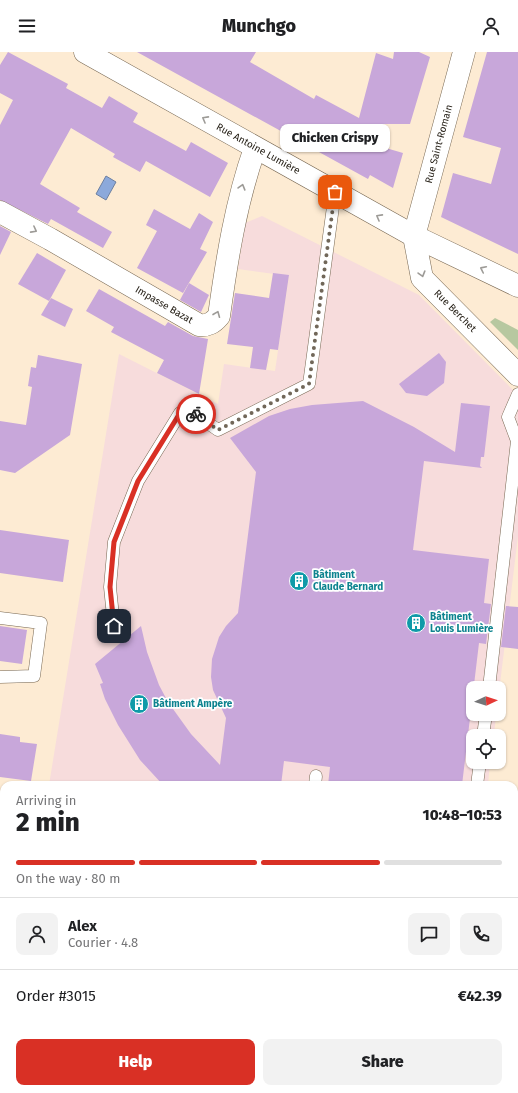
<!DOCTYPE html>
<html lang="en">
<head>
<meta charset="utf-8">
<style>
	:root { --surface:#fff; --page:#f2f2f2; --text:#202124; --muted:#757577; --line:#e0e0e0; --accent:#d93025 }
	body { margin:0; font-family:"Fira Sans",sans-serif; background:var(--page); color:var(--text); height:100vh; display:flex; flex-direction:column; font-size:15px; white-space:nowrap }
	* { box-sizing:border-box; margin:0 }
	p { font-size:13px; color:var(--muted) }
	.icon { flex:none; width:22px; height:22px; fill:none; stroke:currentColor; stroke-width:2; stroke-linecap:round; stroke-linejoin:round }
	.map { position:relative; flex:1; overflow:hidden }
	.side { position:absolute; left:0px; top:729px; width:518px; height:312px; display:flex; flex-direction:column; background:var(--surface); border-radius:12px 12px 0 0; box-shadow:0 1px 3px #0004 }
	.side>* { flex:none }
	.needle { width:26px; rotate:86deg }
	.buttons { position:absolute; left:466px; top:629px; display:grid; gap:8px }
	.buttons a { display:grid; place-items:center; width:40px; height:40px; border-radius:8px; background:var(--surface); box-shadow:0 1px 3px #0004; font-size:20px }
	.pin { position:absolute; display:grid; place-items:center; width:34px; height:34px; color:#fff; margin:-17px; border-radius:8px; box-shadow:0 2px 6px #0006 }
	.courier { position:absolute; display:grid; place-items:center; width:40px; height:40px; margin:-20px; border:3px solid #d93025; border-radius:50%; background:#fff; color:#222; box-shadow:0 1px 5px #0007 }
	.bubble { position:absolute; height:28px; border-radius:8px; background:var(--surface); box-shadow:0 1px 3px #0004; font-size:13px; font-weight:800; line-height:28px; text-align:center }
	.headline em { font-style:normal; font-weight:800 }
	.headline div { display:flex; flex-direction:column-reverse }
	.headline { display:flex; align-items:center; justify-content:space-between; height:68px; padding:0 16px }
	h1 { font-size:26px; font-weight:800; line-height:30px }
	.bar { display:grid; grid-template-columns:repeat(4,1fr); gap:6px 4px; align-content:center; height:48px; padding:0 16px }
	.bar i { height:5px; border-radius:3px; background:var(--line) }
	.bar .current { background:var(--accent) }
	.bar p { grid-column:span 4 }
	.line { display:flex; align-items:center; gap:10px; padding:0 16px; border-top:1px solid var(--line) }
	.line div { flex:1 }
	.round { display:grid; place-items:center; flex:none; width:42px; height:42px; border-radius:8px; background:var(--page) }
	.primary-button { display:flex; gap:8px; margin-top:auto; padding:8px 16px }
	.primary-button a { flex:1; height:46px; border-radius:8px; background:var(--accent); color:#fff; font-size:16px; font-weight:800; line-height:46px; text-align:center }
	.primary-button a+a { background:var(--page); color:var(--text) }
	header { display:flex; justify-content:space-between; align-items:center; height:52px; padding:0 16px; background:var(--surface); font-size:18px; font-weight:800 }
	.map>svg:first-child { display:block }
</style>
</head>
<body>
<header><svg class="icon" aria-label="menu" viewBox="0 0 24 24"><path d="M4 6h16M4 12h16M4 18h16"/></svg>Munchgo<svg class="icon" aria-label="person" viewBox="0 0 24 24"><circle cx="12" cy="8" r="4"/><path d="M4 21q1-7 8-7t8 7"/></svg></header>
<div class="map">
<svg width="518" height="1041" viewBox="0 0 518 1041">
	<rect width="100%" height="100%" fill="#fdebd3"/>
	<!-- industrial -->
	<polygon fill="#f3dce9" points="0,763 4,764 4,1037 65,1037 64,1041 0,1041"/>
	<!-- education -->
	<g fill="#f7dcdc">
		<polygon points="262,164 419,243 518,343 518,484 499,640 499,636 473,636 473,662 496,662 494,684 473,684 473,710 490,710 488,733 49,733 119,302 218,352 224,312 275,319 289,224 238,217 245,171"/>
		<polygon points="514,812 518,813 518,1041 64,1041 65,1037 514,1037"/>
	</g>
	<!-- green -->
	<polygon fill="#b7c8a0" points="495,266 518,278 518,298 490,270"/>
	<!-- water -->
	<polygon fill="#8ca9db" stroke="#6d80a0" points="106,124 116,130 106,148 96,142"/>
	<!-- building -->
	<g fill="#c8a7da">
		<polygon points="8,0 68,32 66,36 102,56 109,44 138,61 133,70 186,99 191,90 228,111 210,145 146,109 140,120 113,105 115,102 71,76 40,132 80,156 77,160 112,180 103,196 51,167 48,172 0,148 0,73 13,48 0,41 0,13"/>
		<polygon points="137,0 256,0 250,10 314,47 316,43 359,66 376,1 393,7 394,0 419,0 430,5 410,72 307,72 307,73 403,101 393,136 370,123 368,127"/>
		<polygon points="487,0 518,0 518,202 441,165 453,121 491,132 501,96 463,85"/>
		<polygon points="154,157 190,177 199,161 213,170 200,197 207,200 183,241 137,216 157,179 146,173"/>
		<polygon points="0,174 11,180 0,203"/>
		<polygon points="37,201 66,218 49,249 18,232"/>
		<polygon points="273,221 289,223 278,298 270,297 266,318 250,316 253,295 227,292 235,241 269,246"/>
		<polygon points="189,231 209,243 201,260 180,248"/>
		<polygon points="99,237 165,274 168,270 193,284 208,287 199,342 157,321 164,308 111,280 114,275 86,259"/>
		<polygon points="51,246 73,257 65,275 41,263"/>
		<polygon points="439,301 446,310 444,331 427,344 406,341 399,332"/>
		<polygon points="38,303 82,312 70,383 15,421 0,418 0,369 26,373 32,335 28,334 31,315 36,316"/>
		<polygon points="363,349 414,375 455,400 461,351 490,354 484,405 481,405 480,414 482,416 424,409 413,498 489,507 484,551 491,552 486,592 479,591 462,733 328,733 330,715 284,709 281,733 163,733 140,708 118,673 105,647 100,632 103,631 95,612 141,574 147,600 159,633 168,650 191,682 220,713 226,666 213,638 211,625 212,607 219,585 226,574 238,561 256,420 230,386 269,364 290,357 312,353"/>
		<polygon points="0,478 69,488 63,530 0,521"/>
		<polygon points="506,554 518,555 518,597 501,595"/>
		<polygon points="0,574 27,578 22,612 0,609"/>
		<polygon points="0,682 20,685 20,690 37,692 31,729 0,725"/>
	</g>
	<g fill="none" stroke-linecap="round" stroke-linejoin="round">
		<defs>
			<g id="service">
				<polyline points="0,566 41,571 34,624 0,625"/>
				<polyline points="114,574 110,535 114,490 138,429 180,361 195,362 218,378 309,332 335,140"/>
				<polyline points="489,636 517,389 508,365 518,342"/>
				<polyline points="483,684 486,662"/>
				<polyline points="315,733 316,724"/>
				<polyline points="477,733 480,710"/>
				<polyline points="0,793 4,794"/>
				<polyline points="0,848 4,849"/>
				<polyline points="514,865 518,866"/>
				<polyline points="0,966 4,966"/>
				<polyline points="46,1041 47,1037"/>
				<polyline points="489,1041 490,1037"/>
			</g>
			<g id="minor">
				<polyline points="464,0 414,184 422,226 518,323"/>
				<path d="M0,160L50,187L199,273C208,274 213,271 219,264C227,206 236,150 255,96"/>
			</g>
			<polyline id="tertiary" points="85,0 414,184 518,234"/>
		</defs>
		<!-- service casing -->
		<use href="#service" stroke="#776752" stroke-width="13"/>
		<!-- minor casing -->
		<use href="#minor" stroke="#776752" stroke-width="23"/>
		<!-- tertiary casing -->
		<use href="#tertiary" stroke="#776752" stroke-width="23"/>
		<!-- service -->
		<use href="#service" stroke="#fff" stroke-width="12"/>
		<!-- minor -->
		<use href="#minor" stroke="#fff" stroke-width="22"/>
		<!-- tertiary -->
		<use href="#tertiary" stroke="#fff" stroke-width="22"/>
	</g>
	<!-- one-way arrows -->
	<defs><path id="oneway-chevron" d="M-2-3.5L2.5 0L-2 3.5" fill="none" stroke-width="1.6" stroke-linecap="round" stroke-linejoin="round"/></defs>
	<g stroke="#9d9b97">
		<use href="#oneway-chevron" transform="translate(205 67) rotate(-151)"/>
		<use href="#oneway-chevron" transform="translate(242 135) rotate(-74)"/>
		<use href="#oneway-chevron" transform="translate(379 165) rotate(-151)"/>
		<use href="#oneway-chevron" transform="translate(34 178) rotate(28)"/>
		<use href="#oneway-chevron" transform="translate(483 217) rotate(-154)"/>
		<use href="#oneway-chevron" transform="translate(422 222) rotate(74)"/>
		<use href="#oneway-chevron" transform="translate(217 262) rotate(-68)"/>
	</g>
	<g fill="none" stroke-linecap="round" stroke-linejoin="round">
		<!-- done -->
		<polyline stroke="#716759" stroke-width="4" stroke-dasharray="0 7.2" points="196,362 218,378 309,332 335,140"/>
		<!-- route -->
		<polyline stroke="#d93025" stroke-width="5" points="114,574 110,535 114,490 138,429 180,361 196,362"/>
	</g>
	<!-- icons -->
	<defs>
		<symbol id="building-disc" viewBox="-11 -11 22 22"><circle r="9.5" fill="#0f9aa8" stroke="#fff"/><path d="M-4-6H4V6H1V3H-1V6H-4ZM-2.5-4.3h1.7v1.8h-1.7ZM.8-4.3h1.7v1.8H.8ZM-2.5-1h1.7V.8h-1.7ZM.8-1h1.7V.8H.8Z" fill="#fff"/></symbol>
	</defs>
	<g fill-rule="evenodd">
		<use href="#building-disc" x="288" y="518" width="22" height="22"/>
		<use href="#building-disc" x="405" y="560" width="22" height="22"/>
		<use href="#building-disc" x="128" y="641" width="22" height="22"/>
	</g>
	<g text-anchor="middle" dominant-baseline="central" stroke-width="3.5" stroke-linejoin="round" paint-order="stroke">
		<!-- street labels -->
		<g font-size="10" fill="#262017" stroke="#fff">
			<text transform="translate(439 92) rotate(-75)">Rue Saint-Romain</text>
			<text transform="translate(258 97) rotate(29)">Rue Antoine Lumière</text>
			<text transform="translate(164 253) rotate(30)">Impasse Bazat</text>
			<text transform="translate(455 259) rotate(45)">Rue Berchet</text>
		</g>
		<!-- culture labels -->
		<g font-size="10" font-weight="bold" fill="#0d838f" stroke="#fff" text-anchor="start">
			<text x="313" y="523">Bâtiment<tspan x="313" dy="12">Claude Bernard</tspan></text>
			<text x="430" y="565">Bâtiment<tspan x="430" dy="12">Louis Lumière</tspan></text>
			<text x="153" y="652">Bâtiment Ampère</text>
		</g>
	</g>
</svg>
<div class="buttons">
<a><svg class="needle" viewBox="-14 -14 28 28"><path d="M0-13l5 13h-10z" fill="#e53935"/><path d="M0 13l5-13h-10z" fill="#757577"/></svg></a>
<a><svg class="icon" aria-label="locate" viewBox="0 0 24 24"><circle cx="12" cy="12" r="6"/><path d="M12 2v4M12 18v4M2 12h4M18 12h4"/></svg></a>
</div>
<div class="pin" style="left:335px;top:140px;background:#ea580c"><svg class="icon" aria-label="bag" viewBox="0 0 24 24"><path d="M5 8h14l-1 12H6zM9 8a3 3 0 0 1 6 0"/></svg></div>
<div class="pin" style="left:114px;top:574px;background:#1f2937"><svg class="icon" aria-label="home" viewBox="0 0 24 24"><path d="M3 11l9-7 9 7M6 9v11h12V9"/></svg></div>
<div class="courier" style="left:196px;top:362px"><svg class="icon" aria-label="bike" viewBox="0 0 24 24"><circle cx="6" cy="16" r="4"/><circle cx="18" cy="16" r="4"/><path d="M6 16l4-8h5l3 8M10 8l3 8H6M13 5h3"/></svg></div>
<div class="bubble" style="left:280px;top:72px;width:110px">Chicken Crispy</div>
<section class="side">
<div class="headline"><div><h1>2 min</h1><p>Arriving in</p></div><em>10:48–10:53</em></div>
<div class="bar"><i class="current"></i><i class="current"></i><i class="current"></i><i></i><p>On the way · 80 m</p></div>
<div class="line" style="height:72px"><a class="round"><svg class="icon" aria-label="person" viewBox="0 0 24 24"><circle cx="12" cy="8" r="4"/><path d="M4 21q1-7 8-7t8 7"/></svg></a><div><b>Alex</b><p>Courier · 4.8</p></div><a class="round"><svg class="icon" aria-label="chat" viewBox="0 0 24 24"><path d="M4 5h16v11H9l-5 4z"/></svg></a><a class="round"><svg class="icon" aria-label="phone" viewBox="0 0 24 24"><path d="M5 4h4l2 5-3 2q2 4 5 5l2-3 5 2v4C11 20 4 13 5 4z"/></svg></a></div>
<div class="line" style="height:52px"><div>Order #3015</div><b>€42.39</b></div>
<div class="primary-button"><a>Help</a><a>Share</a></div>
</section>
</div>
</body>
</html>
